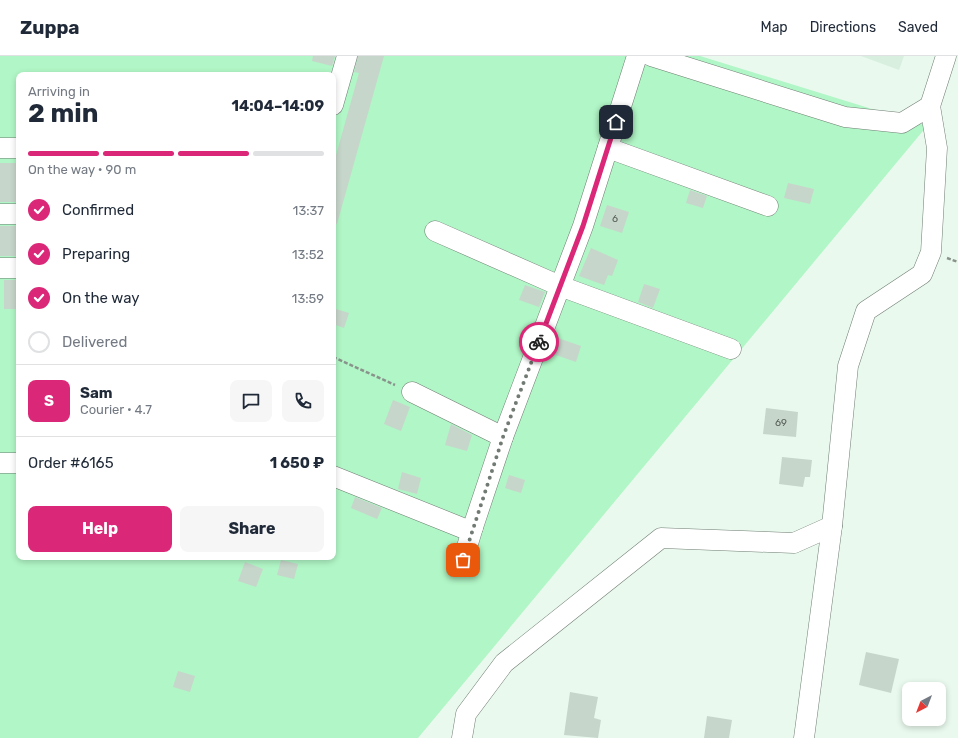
<!DOCTYPE html>
<html lang="en">
<head>
<meta charset="utf-8">
<style>
	:root { --surface:#fff; --page:#f6f6f7; --text:#1f2937; --muted:#747a83; --line:#e0e1e3; --accent:#db2777 }
	body { margin:0; font-family:Rubik,sans-serif; background:var(--page); color:var(--text); height:100vh; display:flex; flex-direction:column; font-size:15px; white-space:nowrap }
	* { box-sizing:border-box; margin:0 }
	p { font-size:13px; color:var(--muted) }
	.icon { flex:none; width:22px; height:22px; fill:none; stroke:currentColor; stroke-width:2; stroke-linecap:round; stroke-linejoin:round }
	.map { position:relative; flex:1; overflow:hidden }
	.details { position:absolute; left:16px; top:16px; width:320px; height:488px; display:flex; flex-direction:column; background:var(--surface); border-radius:8px; box-shadow:0 2px 6px #0003 }
	.details>* { flex:none }
	.needle { width:26px; rotate:222deg }
	.tools { position:absolute; left:902px; top:626px; display:grid; gap:8px }
	.tools a { display:grid; place-items:center; width:44px; height:44px; border-radius:8px; background:var(--surface); box-shadow:0 2px 6px #0003; font-size:20px }
	.pin { position:absolute; display:grid; place-items:center; width:34px; height:34px; color:#fff; margin:-17px; border-radius:8px; box-shadow:0 2px 6px #0006 }
	.courier { position:absolute; display:grid; place-items:center; width:40px; height:40px; margin:-20px; border:3px solid #db2777; border-radius:50%; background:#fff; color:#222; box-shadow:0 1px 5px #0007 }
	.headline em { font-style:normal; font-weight:700 }
	.headline div { display:flex; flex-direction:column-reverse }
	.headline { display:flex; align-items:center; justify-content:space-between; height:68px; padding:0 12px }
	h1 { font-size:26px; font-weight:700; line-height:30px }
	.bar { display:grid; grid-template-columns:repeat(4,1fr); gap:6px 4px; align-content:center; height:48px; padding:0 12px }
	.bar i { height:5px; border-radius:3px; background:var(--line) }
	.bar .active { background:var(--accent) }
	.bar p { grid-column:span 4 }
	.line { display:flex; align-items:center; gap:10px; padding:0 12px; border-top:1px solid var(--line) }
	.line div { flex:1 }
	.round { display:grid; place-items:center; flex:none; width:42px; height:42px; border-radius:8px; background:var(--page) }
	ol { padding:0 12px; list-style:none }
	li { display:flex; align-items:center; gap:12px; height:44px }
	li p { margin-inline-start:auto }
	li .icon { padding:4px; border-radius:50%; background:var(--accent); color:#fff; stroke-width:4 }
	li:last-child { color:var(--muted) }
	li i { width:22px; height:22px; border:2px solid var(--line); border-radius:50% }
	.cta { display:flex; gap:8px; margin-top:auto; padding:8px 12px }
	.cta a { flex:1; height:46px; border-radius:8px; background:var(--accent); color:#fff; font-size:16px; font-weight:700; line-height:46px; text-align:center }
	.cta a+a { background:var(--page); color:var(--text) }
	header { display:flex; align-items:center; gap:24px; box-sizing:border-box; height:56px; padding:0 20px; background:var(--surface); border-bottom:1px solid var(--line) }
	header strong { font-size:19px }
	nav { display:flex; gap:22px; margin-inline-start:auto; font-size:14px }
	.map>svg:first-child { display:block }
</style>
</head>
<body>
<header>
<strong>Zuppa</strong>
<nav><a>Map</a><a>Directions</a><a>Saved</a></nav>
</header>
<div class="map">
<svg width="958" height="682" viewBox="0 0 958 682">
	<rect width="100%" height="100%" fill="#e9f9ed"/>
	<!-- built -->
	<polygon fill="#d8efdf" points="861,0 904,0 899,14"/>
	<!-- green -->
	<path fill="#b1f6c6" fill-rule="evenodd" d="M0,0H700L927,70L418,682H0ZM19,19H333V501H19Z"/>
	<!-- building -->
	<g fill="#c7d6cb">
		<polygon points="313,0 335,0 332,10 312,5"/>
		<polygon points="358,0 384,0 337,168 333,167 333,110 359,17 354,16"/>
		<rect x="0" y="107" width="19" height="39"/>
		<polygon points="788,127 814,133 810,148 784,142"/>
		<polygon points="690,134 707,140 703,152 686,147"/>
		<polygon points="607,149 629,156 622,177 600,170"/>
		<rect x="0" y="170" width="19" height="30"/>
		<polygon points="591,192 618,204 612,220 608,219 604,229 579,220"/>
		<rect x="4" y="224" width="15" height="29"/>
		<polygon points="644,228 660,233 653,252 638,246"/>
		<polygon points="525,229 545,236 539,251 519,244"/>
		<polygon points="336,253 349,257 344,272 333,268"/>
		<polygon points="558,282 581,290 576,306 553,298"/>
		<polygon points="393,344 410,351 401,375 384,368"/>
		<polygon points="766,352 798,356 796,381 763,378"/>
		<polygon points="451,368 472,379 467,395 445,389"/>
		<polygon points="782,401 812,404 810,421 805,421 803,431 779,428"/>
		<polygon points="402,416 421,422 417,438 398,433"/>
		<polygon points="509,419 525,424 521,437 505,432"/>
		<polygon points="355,441 382,452 377,463 351,452"/>
		<polygon points="281,504 298,508 294,523 277,519"/>
		<polygon points="245,506 263,513 256,531 238,525"/>
		<polygon points="866,596 899,603 891,637 859,629"/>
		<polygon points="178,615 195,620 190,636 173,631"/>
		<polygon points="570,636 598,641 594,662 601,664 598,682 564,679"/>
		<polygon points="707,660 732,664 729,682 704,682"/>
	</g>
	<g fill="none" stroke-linecap="round" stroke-linejoin="round">
		<defs>
			<g id="minor">
				<polyline points="651,0 845,61 902,67 930,50 946,0"/>
				<polyline points="333,49 347,0"/>
				<polyline points="0,92 19,92"/>
				<polyline points="608,92 768,150"/>
				<polyline points="0,158 19,158"/>
				<polyline points="435,175 560,230 731,293"/>
				<polyline points="0,212 19,212"/>
				<polyline points="412,336 503,381"/>
				<polyline points="0,407 19,407"/>
				<polyline points="333,420 465,473 473,471 503,381 583,170 637,0"/>
				<polyline points="463,504 473,471"/>
				<polyline points="462,682 466,658 504,607 661,482 794,487 832,470 848,310 866,255 922,218 931,196 937,92 930,50"/>
				<polyline points="804,682 832,470"/>
			</g>
		</defs>
		<!-- minor casing -->
		<use href="#minor" stroke="#6f7d73" stroke-width="21"/>
		<!-- path -->
		<g stroke="#89938b" stroke-width="2.5" stroke-dasharray="4 2" stroke-linecap="butt">
			<polyline points="947,202 958,206"/>
			<polyline points="333,301 395,329"/>
		</g>
		<!-- minor -->
		<use href="#minor" stroke="#fff" stroke-width="20"/>
	</g>
	<g fill="none" stroke-linecap="round" stroke-linejoin="round">
		<!-- done -->
		<polyline stroke="#717a73" stroke-width="4" stroke-dasharray="0 7.2" points="463,504 503,381 539,286"/>
		<!-- route -->
		<polyline stroke="#db2777" stroke-width="5" points="539,286 583,170 616,66"/>
	</g>
	<g text-anchor="middle" dominant-baseline="central" stroke-width="4" stroke-linejoin="round" paint-order="stroke">
		<!-- number labels -->
		<g font-size="10" fill="#565e58">
			<text x="615" y="163">6</text>
			<text x="781" y="367">69</text>
		</g>
	</g>
</svg>
<div class="tools">
<a><svg class="needle" viewBox="-14 -14 28 28"><path d="M0-13l5 13h-10z" fill="#e53935"/><path d="M0 13l5-13h-10z" fill="#747a83"/></svg></a>
</div>
<div class="pin" style="left:463px;top:504px;background:#ea580c"><svg class="icon" aria-label="bag" viewBox="0 0 24 24"><path d="M5 8h14l-1 12H6zM9 8a3 3 0 0 1 6 0"/></svg></div>
<div class="pin" style="left:616px;top:66px;background:#1f2937"><svg class="icon" aria-label="home" viewBox="0 0 24 24"><path d="M3 11l9-7 9 7M6 9v11h12V9"/></svg></div>
<div class="courier" style="left:539px;top:286px"><svg class="icon" aria-label="bike" viewBox="0 0 24 24"><circle cx="6" cy="16" r="4"/><circle cx="18" cy="16" r="4"/><path d="M6 16l4-8h5l3 8M10 8l3 8H6M13 5h3"/></svg></div>
<section class="details">
<div class="headline"><div><h1>2 min</h1><p>Arriving in</p></div><em>14:04–14:09</em></div>
<div class="bar"><i class="active"></i><i class="active"></i><i class="active"></i><i></i><p>On the way · 90 m</p></div>
<ol>
<li><svg class="icon" aria-label="check" viewBox="0 0 24 24"><path d="M5 12l5 5 9-10"/></svg>Confirmed<p>13:37</p></li>
<li><svg class="icon" aria-label="check" viewBox="0 0 24 24"><path d="M5 12l5 5 9-10"/></svg>Preparing<p>13:52</p></li>
<li><svg class="icon" aria-label="check" viewBox="0 0 24 24"><path d="M5 12l5 5 9-10"/></svg>On the way<p>13:59</p></li>
<li><i></i>Delivered</li>
</ol>
<div class="line" style="height:72px"><b class="round" style="background:var(--accent);color:#fff">S</b><div><b>Sam</b><p>Courier · 4.7</p></div><a class="round"><svg class="icon" aria-label="chat" viewBox="0 0 24 24"><path d="M4 5h16v11H9l-5 4z"/></svg></a><a class="round"><svg class="icon" aria-label="phone" viewBox="0 0 24 24"><path d="M5 4h4l2 5-3 2q2 4 5 5l2-3 5 2v4C11 20 4 13 5 4z"/></svg></a></div>
<div class="line" style="height:52px"><div>Order #6165</div><b>1 650 ₽</b></div>
<div class="cta"><a>Help</a><a>Share</a></div>
</section>
</div>
</body>
</html>
